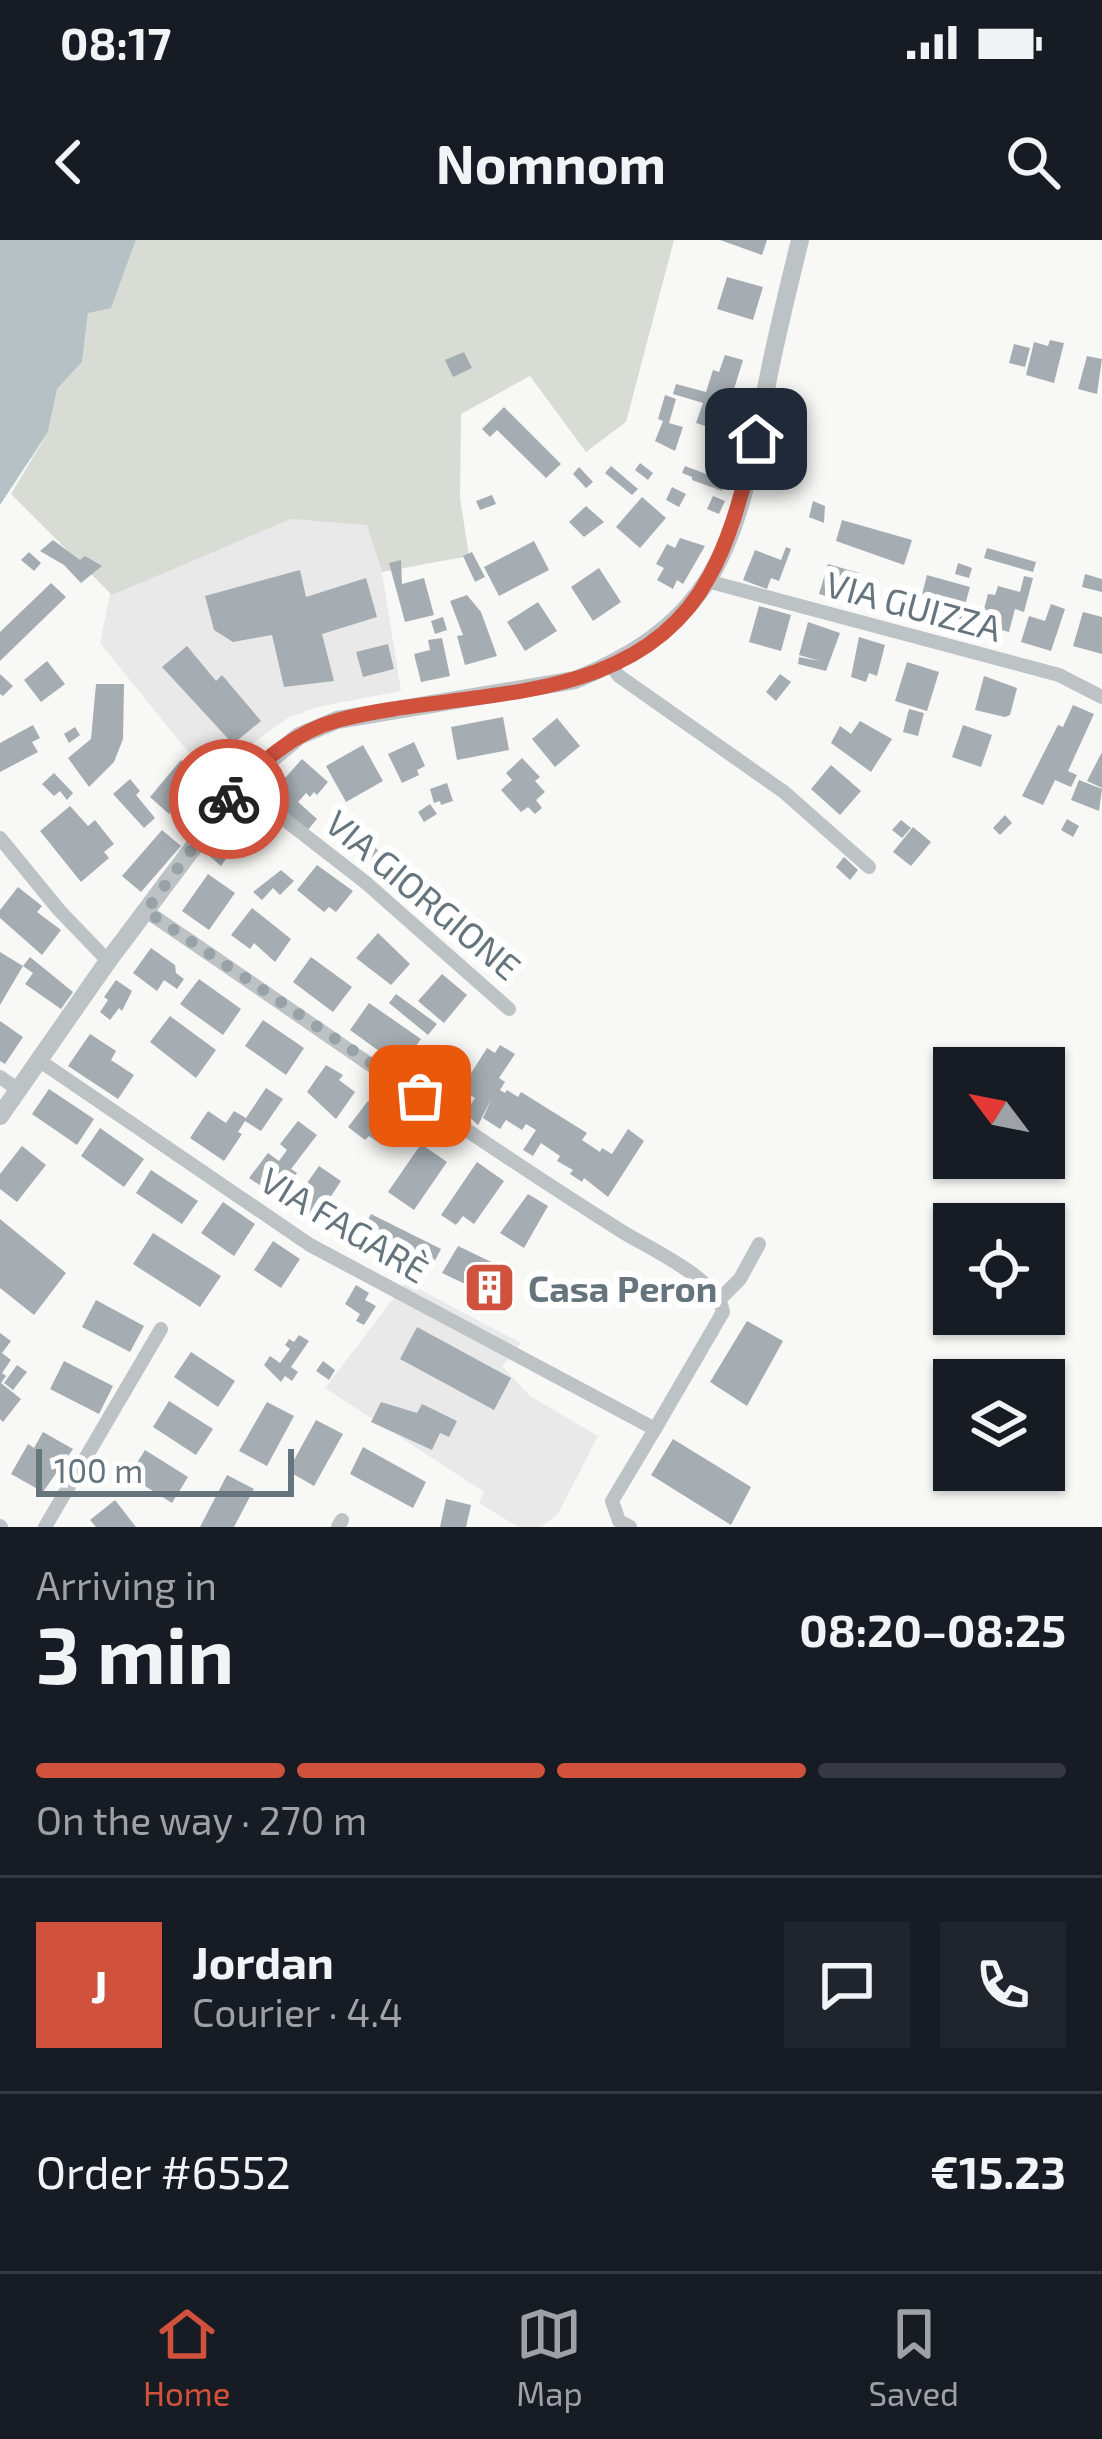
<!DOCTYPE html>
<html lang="en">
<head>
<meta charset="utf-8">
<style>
	:root { --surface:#171b24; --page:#20242c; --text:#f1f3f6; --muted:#9ea1a6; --line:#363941; --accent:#d0523d }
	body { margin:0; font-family:"Exo 2",sans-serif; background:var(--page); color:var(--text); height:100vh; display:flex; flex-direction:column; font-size:45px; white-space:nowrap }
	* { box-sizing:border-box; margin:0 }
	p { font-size:39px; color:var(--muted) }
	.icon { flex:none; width:66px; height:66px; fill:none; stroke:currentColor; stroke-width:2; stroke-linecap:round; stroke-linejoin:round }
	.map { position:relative; height:1287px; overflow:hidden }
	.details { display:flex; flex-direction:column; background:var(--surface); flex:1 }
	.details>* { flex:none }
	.needle { width:78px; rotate:302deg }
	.controls { position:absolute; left:933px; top:807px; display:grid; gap:24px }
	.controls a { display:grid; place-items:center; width:132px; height:132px; border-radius:0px; background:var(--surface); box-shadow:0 3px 9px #0004; font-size:60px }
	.scale { position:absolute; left:36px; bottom:30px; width:258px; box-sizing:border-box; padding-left:12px; border:6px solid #66757d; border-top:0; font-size:33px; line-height:42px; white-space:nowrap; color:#66757d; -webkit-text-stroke:9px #fff; paint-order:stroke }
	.pin { position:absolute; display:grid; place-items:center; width:102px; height:102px; color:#fff; margin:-51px; border-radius:24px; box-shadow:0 6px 18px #0006 }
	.courier { position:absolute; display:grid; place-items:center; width:120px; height:120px; margin:-60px; border:9px solid #d0523d; border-radius:50%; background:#fff; color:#222; box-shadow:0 3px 15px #0007 }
	.summary em { font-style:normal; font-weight:700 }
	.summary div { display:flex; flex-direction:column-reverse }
	.summary { display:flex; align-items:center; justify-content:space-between; height:204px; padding:0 36px }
	h1 { font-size:78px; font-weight:700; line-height:90px }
	.bar { display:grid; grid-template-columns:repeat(4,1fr); gap:18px 12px; align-content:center; height:144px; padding:0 36px }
	.bar i { height:15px; border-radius:9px; background:var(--line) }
	.bar .current { background:var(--accent) }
	.bar p { grid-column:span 4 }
	.line { display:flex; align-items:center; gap:30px; padding:0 36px; border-top:3px solid var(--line) }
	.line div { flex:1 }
	.round { display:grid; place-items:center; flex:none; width:126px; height:126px; border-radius:0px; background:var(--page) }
	.status { display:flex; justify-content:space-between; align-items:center; height:84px; padding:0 60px; background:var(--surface); direction:ltr }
	.status svg { height:33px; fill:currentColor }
	header { display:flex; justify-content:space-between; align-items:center; height:156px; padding:0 36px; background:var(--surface); font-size:54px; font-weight:700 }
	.menu { display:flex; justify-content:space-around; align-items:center; height:168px; border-top:3px solid var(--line); background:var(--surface); font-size:33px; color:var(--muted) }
	.menu a { display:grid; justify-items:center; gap:6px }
	.menu .current { color:var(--accent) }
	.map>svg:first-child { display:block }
</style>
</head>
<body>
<div class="status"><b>08:17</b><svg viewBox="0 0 49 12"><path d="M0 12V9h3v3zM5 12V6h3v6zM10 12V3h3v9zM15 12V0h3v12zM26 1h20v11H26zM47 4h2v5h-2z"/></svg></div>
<header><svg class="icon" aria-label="back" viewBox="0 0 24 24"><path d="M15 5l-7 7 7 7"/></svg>Nomnom<svg class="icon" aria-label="search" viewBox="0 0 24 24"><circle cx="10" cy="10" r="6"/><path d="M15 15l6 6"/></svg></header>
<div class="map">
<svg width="1102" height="1287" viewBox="0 0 1102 1287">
	<rect width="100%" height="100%" fill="#f8f8f6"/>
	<!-- built -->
	<g fill="#e9e9e9">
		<polygon points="291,279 367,284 382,332 401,451 317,467 288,478 256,501 214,544 100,403 110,354"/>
		<polygon points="406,1042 521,1103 502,1126 530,1156 598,1196 558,1274 541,1287 518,1287 479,1263 484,1252 325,1148"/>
	</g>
	<!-- green -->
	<polygon fill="#d8dcd5" points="136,0 674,0 626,182 586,212 530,136 461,174 460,258 469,316 382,332 367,285 291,279 112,355 11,254 48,192 57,149 82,122 88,72 111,67"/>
	<!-- water -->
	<polygon fill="#b5c1c4" points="0,0 136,0 111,68 88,73 82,122 57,149 48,192 0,265"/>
	<!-- building -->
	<g fill="#a5adb2">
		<polygon points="720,0 767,0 762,15"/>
		<polygon points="727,37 763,47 753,80 717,69"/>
		<polygon points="1050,100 1064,103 1054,143 1026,135 1034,102 1048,106"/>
		<polygon points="1014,104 1030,108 1025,127 1009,123"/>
		<polygon points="464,112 472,128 453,137 445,120"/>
		<polygon points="725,115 743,120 721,191 696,183 703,163 673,154 676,144 706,152 713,130 719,132"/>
		<polygon points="1087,116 1102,119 1097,154 1078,149"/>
		<polygon points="665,155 676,159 669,183 683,187 675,211 655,201 663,181 658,179"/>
		<polygon points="504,167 561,224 546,238 497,190 490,197 482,189"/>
		<polygon points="640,223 653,233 648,240 635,230"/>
		<polygon points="611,226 638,249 632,255 605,233"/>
		<polygon points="685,226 725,241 722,251 692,240 692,237 682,233"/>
		<polygon points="579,227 593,242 586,248 573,234"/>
		<polygon points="672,247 686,254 679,267 666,260"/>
		<polygon points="492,255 496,264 480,270 476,261"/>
		<polygon points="713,256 725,261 719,274 707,269"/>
		<polygon points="642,257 666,278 640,308 616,287"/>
		<polygon points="813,261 825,266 824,283 809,277"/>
		<polygon points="586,266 604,282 584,297 569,282"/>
		<polygon points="842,280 912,300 904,325 836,301"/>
		<polygon points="680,298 705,306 683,344 677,340 673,349 657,340 664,328 656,324 667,304 675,308"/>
		<polygon points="53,300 80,320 85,316 102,326 81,343 64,325 40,311"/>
		<polygon points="534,301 549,330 499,356 484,327"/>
		<polygon points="786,307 791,309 779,341 771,338 767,349 743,340 755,310 781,320"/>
		<polygon points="987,308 1036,322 1033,332 984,318"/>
		<polygon points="29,312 41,323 34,331 21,320"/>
		<polygon points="472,312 485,337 475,342 463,316"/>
		<polygon points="401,320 402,344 424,338 434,375 405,382 389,323"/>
		<polygon points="958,323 972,328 969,338 955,334"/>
		<polygon points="828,324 859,333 849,363 819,354"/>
		<polygon points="599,328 621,362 593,381 571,347"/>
		<polygon points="300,330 306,357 366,338 377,377 322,394 334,441 284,447 272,395 233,402 214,390 205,356"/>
		<polygon points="1085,334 1102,339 1102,352 1082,347"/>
		<polygon points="927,335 970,347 961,379 919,367"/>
		<polygon points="1024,336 1033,338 1024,372 1015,369 1009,392 980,384 988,354 995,355 998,346 1020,352"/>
		<polygon points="51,343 66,357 0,421 0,392"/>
		<polygon points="467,355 481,372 497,416 465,425 457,396 463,395 450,361"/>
		<polygon points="538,362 557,391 525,411 507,382"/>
		<polygon points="1051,364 1065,369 1051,411 1021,402 1029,376 1045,381"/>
		<polygon points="759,366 791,375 781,411 749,402"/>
		<polygon points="1083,372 1102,377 1102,414 1073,406"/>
		<polygon points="443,377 447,390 435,394 431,381"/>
		<polygon points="808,382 840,393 826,431 798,424 799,417 820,421 799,415"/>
		<polygon points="859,397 885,405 877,436 869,433 866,442 851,437"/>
		<polygon points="442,398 450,436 421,442 414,414 430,410 428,400"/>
		<polygon points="388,404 394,429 363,437 356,412"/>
		<polygon points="187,406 216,441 222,435 261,481 233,504 162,427"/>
		<polygon points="47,421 65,444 41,462 24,440"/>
		<polygon points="907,422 939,432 927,471 895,461"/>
		<polygon points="0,434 13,446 3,456 0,454"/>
		<polygon points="780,434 791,442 776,461 766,452"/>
		<polygon points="984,436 1017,448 1010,475 1005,477 975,470"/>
		<polygon points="96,444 124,444 123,499 114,522 89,547 68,518 91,499"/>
		<polygon points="1073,465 1094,474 1068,531 1077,535 1071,547 1055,540 1043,565 1022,556 1058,485 1063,487"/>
		<polygon points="909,469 924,473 918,496 903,492"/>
		<polygon points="503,477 509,510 457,520 451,487"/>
		<polygon points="557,478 580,506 555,527 532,499"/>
		<polygon points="860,481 892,499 871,532 831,503 840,486 851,494"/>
		<polygon points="33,485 40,498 32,502 38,512 0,532 0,503"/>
		<polygon points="963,485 992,495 981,527 952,517"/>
		<polygon points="75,487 80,495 69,503 64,494"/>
		<polygon points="414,502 425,526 417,530 419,535 402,543 388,514"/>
		<polygon points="363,505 383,541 346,562 326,526"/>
		<polygon points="1102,512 1102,548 1087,541"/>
		<polygon points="522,518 540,537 535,541 545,552 536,560 542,568 535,574 528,567 521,572 501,550 512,540 506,533"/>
		<polygon points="302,519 328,542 317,555 314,552 310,557 306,553 298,562 317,579 306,592 267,558"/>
		<polygon points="181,520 194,532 181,545 192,556 169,574 150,557"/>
		<polygon points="831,525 861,551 840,575 811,549"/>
		<polygon points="54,533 73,553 67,560 60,551 54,556 42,544"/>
		<polygon points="130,539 140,551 136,555 155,578 144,588 113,554"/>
		<polygon points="1079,540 1102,549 1099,571 1071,560"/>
		<polygon points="447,543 453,561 441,565 440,561 434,563 430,549"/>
		<polygon points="430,564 437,574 424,582 418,572"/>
		<polygon points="70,566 88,586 95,580 114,604 104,612 109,618 81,642 40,591"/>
		<polygon points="239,575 250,583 221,626 207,614"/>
		<polygon points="1005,575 1012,583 1000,595 993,588"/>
		<polygon points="1067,579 1079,586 1073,597 1061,590"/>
		<polygon points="901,580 911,588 902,598 892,590"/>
		<polygon points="913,587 931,602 911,626 893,612"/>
		<polygon points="162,590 181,606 141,652 122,636"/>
		<polygon points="370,600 404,646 396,652 356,611"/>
		<polygon points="844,617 858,630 850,640 836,627"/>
		<polygon points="317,625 353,651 336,672 329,667 324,672 297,650"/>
		<polygon points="281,630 294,641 280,655 273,648 262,660 253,652"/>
		<polygon points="208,634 235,653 209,690 182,671"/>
		<polygon points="18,647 42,666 37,672 61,690 42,715 0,678 0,670"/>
		<polygon points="252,668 291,699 275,722 254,703 250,709 231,695"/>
		<polygon points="378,693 410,724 391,745 356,718"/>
		<polygon points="151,708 175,725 176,733 184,739 177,749 164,740 157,751 133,733"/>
		<polygon points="0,712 23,726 0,765"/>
		<polygon points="30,717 73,752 61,769 25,744 33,733 23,726"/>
		<polygon points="311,717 352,747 333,772 293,742"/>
		<polygon points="442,734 467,755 444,783 418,761"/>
		<polygon points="199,739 241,769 223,795 180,764"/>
		<polygon points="116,740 132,751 122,771 119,768 110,780 100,772 108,760 104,757"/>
		<polygon points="396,754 437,784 428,795 389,763"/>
		<polygon points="369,763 421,799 401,827 350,790"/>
		<polygon points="170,776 216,810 196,838 150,802"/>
		<polygon points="263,780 304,808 286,835 245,806"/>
		<polygon points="0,781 23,797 5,824 0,821"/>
		<polygon points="90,794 116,811 111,820 134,835 118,859 68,826"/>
		<polygon points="500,805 515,814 499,838 505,842 500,850 505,853 507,850 518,857 521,852 587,893 582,900 600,912 602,908 612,914 628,889 644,901 608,957 584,938 582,942 570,934 573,930 557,921 560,916 541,903 533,916 523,910 536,890 526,884 522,890 506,880 500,889 483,878 492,858 478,885 465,873 475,858 461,849 487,808 495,813"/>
		<polygon points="326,825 343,835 339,840 355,852 336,879 307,852"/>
		<polygon points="266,848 283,859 261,891 245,881 238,892 242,894 224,921 190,898 208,871 226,883 234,871 246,878"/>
		<polygon points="49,849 94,879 77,905 32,874"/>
		<polygon points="368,861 380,869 383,865 401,879 382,905 369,896 365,900 348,887"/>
		<polygon points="298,881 317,895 291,929 297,933 279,958 249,938 268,913 279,921 287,910 280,904"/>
		<polygon points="100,888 144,919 124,947 81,916"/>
		<polygon points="421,904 447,922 414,970 388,952"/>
		<polygon points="22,906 46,925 17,962 0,949 0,934"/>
		<polygon points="477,922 504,941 474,984 463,976 456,985 441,975"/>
		<polygon points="319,926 341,941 316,979 295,960"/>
		<polygon points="151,930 198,961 182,984 136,953"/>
		<polygon points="528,954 548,966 524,1008 500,993"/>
		<polygon points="223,962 255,984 234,1016 201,993"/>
		<polygon points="371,974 441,1009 430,1030 423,1026 419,1033 363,1005 367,996 361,993"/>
		<polygon points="0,979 66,1033 34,1075 0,1048"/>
		<polygon points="153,993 221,1036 200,1067 133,1024"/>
		<polygon points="273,1001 300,1019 281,1048 254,1030"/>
		<polygon points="458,1006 514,1033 501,1061 442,1033"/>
		<polygon points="356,1045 369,1053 365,1060 376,1066 364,1085 356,1081 360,1074 345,1064"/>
		<polygon points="96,1060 144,1086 130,1112 82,1087"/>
		<polygon points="747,1081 783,1101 747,1166 710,1142"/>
		<polygon points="417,1087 511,1138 494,1170 400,1119"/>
		<polygon points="0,1093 11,1101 2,1113 11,1120 2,1133 6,1136 1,1143 21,1159 3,1182 0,1179"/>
		<polygon points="299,1095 309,1101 291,1127 298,1132 292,1141 285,1136 281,1142 264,1125 270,1116 280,1123 290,1109 285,1105 289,1099 294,1102"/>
		<polygon points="191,1112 235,1141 218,1167 174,1137"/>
		<polygon points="64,1121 113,1146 99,1174 50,1149"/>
		<polygon points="323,1121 335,1130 329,1140 316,1131"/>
		<polygon points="17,1125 27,1132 13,1150 4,1143"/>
		<polygon points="169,1161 213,1189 196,1215 153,1187"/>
		<polygon points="267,1162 294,1176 267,1226 239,1211"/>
		<polygon points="381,1162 417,1173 422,1164 457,1181 449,1197 440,1193 432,1210 371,1182"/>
		<polygon points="316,1180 343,1194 314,1246 288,1231"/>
		<polygon points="43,1192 73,1209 43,1252 11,1234 28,1204 34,1208"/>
		<polygon points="673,1199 751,1247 731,1285 651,1235"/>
		<polygon points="363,1207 426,1242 413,1268 350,1234"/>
		<polygon points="145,1210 188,1237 172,1263 129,1236"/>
		<polygon points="227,1235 254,1249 234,1287 200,1287"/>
		<polygon points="446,1259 471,1265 466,1287 440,1287"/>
		<polygon points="115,1260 136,1287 96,1287 90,1280"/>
	</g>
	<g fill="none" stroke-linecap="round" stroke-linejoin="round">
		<!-- minor -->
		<g stroke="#bdc2c5" stroke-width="14">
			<polyline points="707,341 1059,435 1102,457"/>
			<polyline points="611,426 619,436 784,552 869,627"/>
			<polyline points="240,545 365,642 509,769"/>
			<polyline points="0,598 59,670 108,721"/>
			<path d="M146,671C303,777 458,888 618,989C647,1008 718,1038 723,1072L655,1189"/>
			<polyline points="40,821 310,1005 655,1189 612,1261 619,1281 630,1287"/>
			<polyline points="0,837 19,850"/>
			<polyline points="721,1058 740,1039 759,1004"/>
			<polyline points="0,1286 1,1287"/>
			<polyline points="45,1287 161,1089"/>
			<polyline points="338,1287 342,1280"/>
		</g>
		<!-- tertiary -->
		<path stroke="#bdc2c5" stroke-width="18" d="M0,876L108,721L240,545L299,496L337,480L575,440C627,419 674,391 705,344C743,288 756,199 769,134C778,89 789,45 800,0"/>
	</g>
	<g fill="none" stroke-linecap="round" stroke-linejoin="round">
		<!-- done -->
		<polyline stroke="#99a3a7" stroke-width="12" stroke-dasharray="0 21.6" points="229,559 146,671 420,856"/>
		<!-- route -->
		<path stroke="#d0523d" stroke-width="15" d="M229,559C256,524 296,491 339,480C463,447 636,472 709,337C733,294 743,246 756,199"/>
	</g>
	<!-- icons -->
	<defs>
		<symbol id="building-square" viewBox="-11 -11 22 22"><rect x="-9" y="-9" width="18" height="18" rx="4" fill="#d0523d" stroke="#fff"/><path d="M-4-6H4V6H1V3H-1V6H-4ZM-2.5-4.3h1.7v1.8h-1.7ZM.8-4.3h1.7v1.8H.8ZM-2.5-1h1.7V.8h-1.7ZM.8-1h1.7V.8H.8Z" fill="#fff"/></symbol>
	</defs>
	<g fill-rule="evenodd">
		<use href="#building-square" x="460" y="1018" width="59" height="59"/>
	</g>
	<g text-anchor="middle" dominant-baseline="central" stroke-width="12" stroke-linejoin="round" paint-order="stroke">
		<!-- street labels -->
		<g font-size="36" fill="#66757d" stroke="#fff">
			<text transform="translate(914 365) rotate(15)">VIA GUIZZA</text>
			<text transform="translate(424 654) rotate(40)">VIA GIORGIONE</text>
			<text transform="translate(345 984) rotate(31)">VIA FAGARÈ</text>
		</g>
		<!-- poi labels -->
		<g font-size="36" font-weight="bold" fill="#66757d" stroke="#fff" text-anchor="start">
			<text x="528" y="1047">Casa Peron</text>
		</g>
	</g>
</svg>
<div class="controls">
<a><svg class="needle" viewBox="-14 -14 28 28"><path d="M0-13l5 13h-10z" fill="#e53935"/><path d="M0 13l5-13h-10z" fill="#9ea1a6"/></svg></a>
<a><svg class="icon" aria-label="locate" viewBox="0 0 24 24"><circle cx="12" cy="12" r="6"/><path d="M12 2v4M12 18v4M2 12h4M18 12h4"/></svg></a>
<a><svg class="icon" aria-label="layers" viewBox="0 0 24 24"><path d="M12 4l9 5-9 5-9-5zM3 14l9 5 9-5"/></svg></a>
</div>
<div class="scale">100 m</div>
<div class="pin" style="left:420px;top:856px;background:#ea580c"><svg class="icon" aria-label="bag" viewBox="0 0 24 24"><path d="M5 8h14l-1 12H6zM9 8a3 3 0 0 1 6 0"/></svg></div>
<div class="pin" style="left:756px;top:199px;background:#1f2937"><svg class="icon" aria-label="home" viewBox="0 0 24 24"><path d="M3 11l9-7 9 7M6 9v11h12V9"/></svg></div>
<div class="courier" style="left:229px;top:559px"><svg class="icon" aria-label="bike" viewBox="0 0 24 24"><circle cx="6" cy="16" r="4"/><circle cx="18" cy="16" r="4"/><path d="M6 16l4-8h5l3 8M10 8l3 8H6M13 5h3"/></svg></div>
</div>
<section class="details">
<div class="summary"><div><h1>3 min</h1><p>Arriving in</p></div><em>08:20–08:25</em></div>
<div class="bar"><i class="current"></i><i class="current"></i><i class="current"></i><i></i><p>On the way · 270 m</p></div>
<div class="line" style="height:216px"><b class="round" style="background:var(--accent);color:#fff">J</b><div><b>Jordan</b><p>Courier · 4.4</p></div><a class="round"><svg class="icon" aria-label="chat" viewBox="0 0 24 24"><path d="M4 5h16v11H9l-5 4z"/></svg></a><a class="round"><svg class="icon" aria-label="phone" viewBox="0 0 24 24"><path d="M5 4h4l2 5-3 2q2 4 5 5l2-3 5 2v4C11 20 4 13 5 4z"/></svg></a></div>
<div class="line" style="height:156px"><div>Order #6552</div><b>€15.23</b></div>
</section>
<nav class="menu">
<a class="current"><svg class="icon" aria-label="home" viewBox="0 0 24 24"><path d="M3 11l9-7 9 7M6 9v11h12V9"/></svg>Home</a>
<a><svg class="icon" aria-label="map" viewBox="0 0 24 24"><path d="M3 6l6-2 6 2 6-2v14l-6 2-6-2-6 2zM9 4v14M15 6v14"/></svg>Map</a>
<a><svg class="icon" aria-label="saved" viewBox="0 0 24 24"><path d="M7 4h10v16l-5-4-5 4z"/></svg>Saved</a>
</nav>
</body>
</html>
